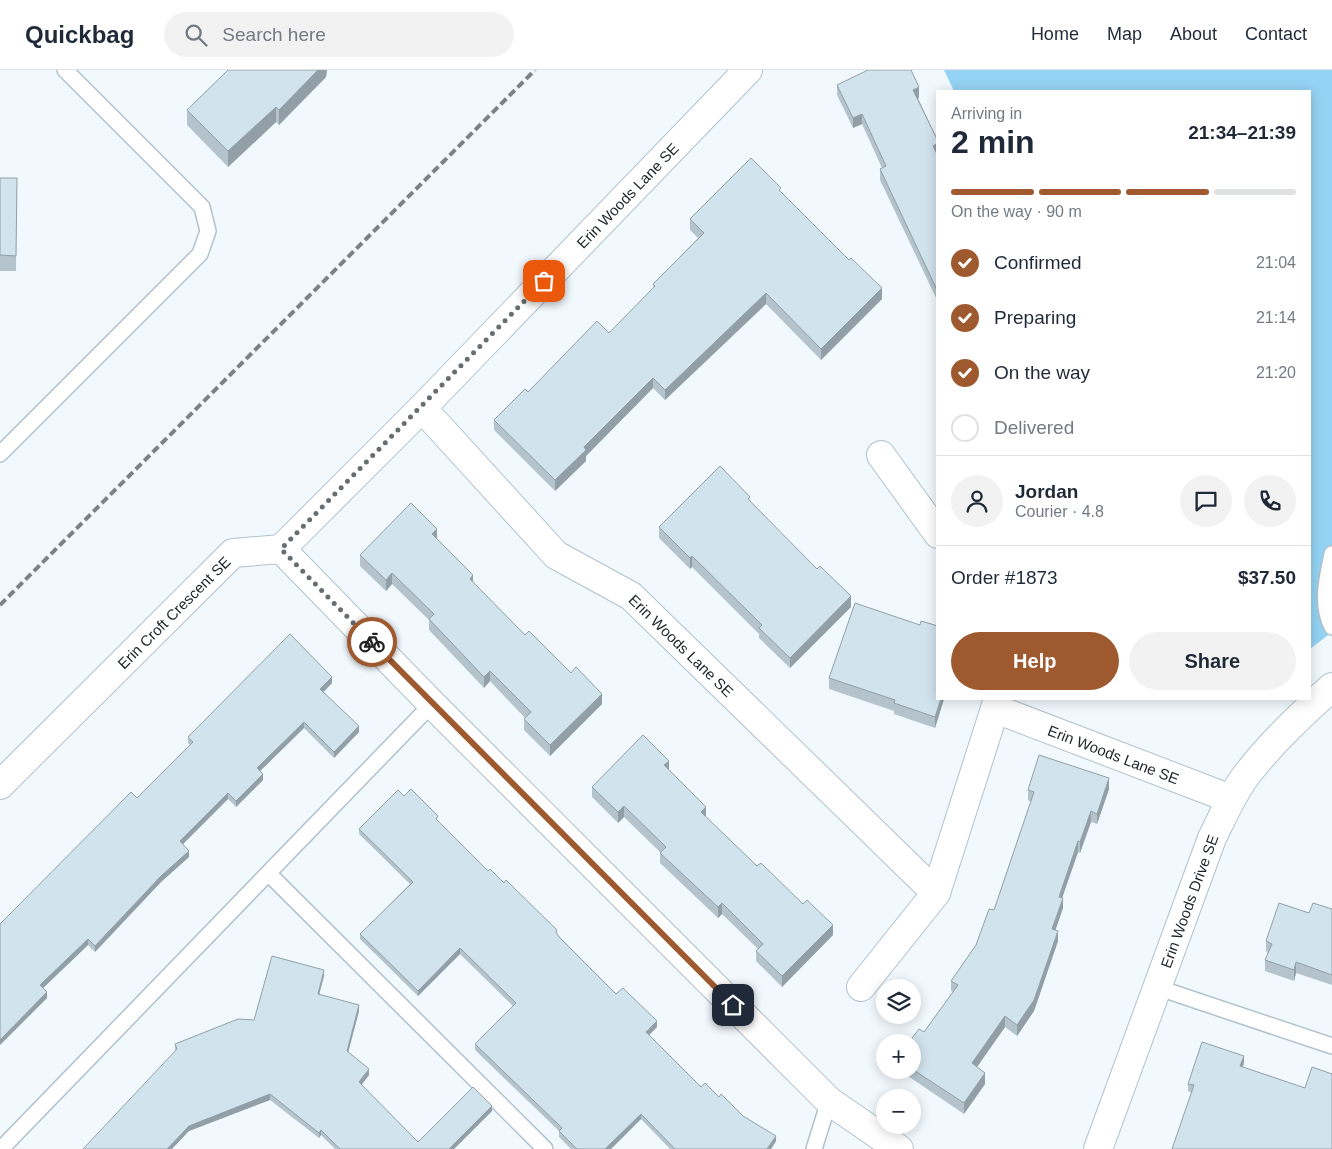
<!DOCTYPE html>
<html lang="en">
<head>
<meta charset="utf-8">
<style>
	:root { --surface:#fff; --page:#f2f2f3; --text:#1f2937; --muted:#747a83; --line:#e0e1e3; --accent:#9f592e }
	body { margin:0; font-family:Helvetica,sans-serif; background:var(--page); color:var(--text); height:100vh; display:flex; flex-direction:column; font-size:19px; white-space:nowrap }
	* { box-sizing:border-box; margin:0 }
	p { font-size:16px; color:var(--muted) }
	.icon { flex:none; width:28px; height:28px; fill:none; stroke:currentColor; stroke-width:2; stroke-linecap:round; stroke-linejoin:round }
	.map { position:relative; flex:1; overflow:hidden }
	.sheet { position:absolute; left:936px; top:20px; width:375px; height:610px; display:flex; flex-direction:column; background:var(--surface); border-radius:0px; box-shadow:0 2px 12px #0003 }
	.sheet>* { flex:none }
	.buttons { position:absolute; left:876px; top:909px; display:grid; gap:10px }
	.buttons a { display:grid; place-items:center; width:45px; height:45px; border-radius:50%; background:var(--surface); box-shadow:0 2px 12px #0003; font-size:25px }
	.pin { position:absolute; display:grid; place-items:center; width:42px; height:42px; color:#fff; margin:-21px; border-radius:10px; box-shadow:0 2px 8px #0006 }
	.courier { position:absolute; display:grid; place-items:center; width:50px; height:50px; margin:-25px; border:4px solid #9f592e; border-radius:50%; background:#fff; color:#222; box-shadow:0 1px 6px #0007 }
	.head em { font-style:normal; font-weight:800 }
	.head div { display:flex; flex-direction:column-reverse }
	.head { display:flex; align-items:center; justify-content:space-between; height:85px; padding:0 15px }
	h1 { font-size:32px; font-weight:800; line-height:38px }
	.bar { display:grid; grid-template-columns:repeat(4,1fr); gap:8px 5px; align-content:center; height:60px; padding:0 15px }
	.bar i { height:6px; border-radius:4px; background:var(--line) }
	.bar .selected { background:var(--accent) }
	.bar p { grid-column:span 4 }
	.line { display:flex; align-items:center; gap:12px; padding:0 15px; border-top:1px solid var(--line) }
	.line div { flex:1 }
	.round { display:grid; place-items:center; flex:none; width:52px; height:52px; border-radius:26px; background:var(--page) }
	ol { padding:0 15px; list-style:none }
	li { display:flex; align-items:center; gap:15px; height:55px }
	li p { margin-inline-start:auto }
	li .icon { padding:5px; border-radius:50%; background:var(--accent); color:#fff; stroke-width:4 }
	li:last-child { color:var(--muted) }
	li i { width:28px; height:28px; border:2px solid var(--line); border-radius:50% }
	.button { display:flex; gap:10px; margin-top:auto; padding:10px 15px }
	.button a { flex:1; height:58px; border-radius:30px; background:var(--accent); color:#fff; font-size:20px; font-weight:800; line-height:58px; text-align:center }
	.button a+a { background:var(--page); color:var(--text) }
	header { display:flex; align-items:center; gap:30px; box-sizing:border-box; height:70px; padding:0 25px; background:var(--surface); border-bottom:1px solid var(--line) }
	header strong { font-size:24px }
	nav { display:flex; gap:28px; margin-inline-start:auto; font-size:18px }
	.search { width:350px; height:45px; background:var(--page); display:flex; align-items:center; gap:12px; box-sizing:border-box; padding:0 18px; border-radius:28px; color:var(--muted); font-size:19px }
	.map>svg:first-child { display:block }
</style>
</head>
<body>
<header>
<strong>Quickbag</strong>
<div class="search"><svg class="icon" aria-label="search" viewBox="0 0 24 24"><circle cx="10" cy="10" r="6"/><path d="M15 15l6 6"/></svg>Search here</div>
<nav><a>Home</a><a>Map</a><a>About</a><a>Contact</a></nav>
</header>
<div class="map">
<svg width="1332" height="1079" viewBox="0 0 1332 1079">
	<rect width="100%" height="100%" fill="#f2f9fe"/>
	<!-- green -->
	<polygon fill="#95d3f4" points="944,0 1332,0 1332,562 1310,579 1310,21 954,21"/>
	<g fill="none" stroke-linecap="round" stroke-linejoin="round">
		<defs>
			<g id="lane">
				<polyline points="0,384 200,184 208,161 202,137 65,0"/>
				<path d="M1332,484C1327,508 1320,533 1332,557"/>
				<polyline points="269,804 545,1079"/>
				<polyline points="1156,917 1332,976"/>
				<polyline points="1,1079 432,634"/>
				<polyline points="814,1079 829,1031"/>
			</g>
			<g id="street">
				<path id="s1" d="M422,338L556,485L631,526L936,823L998,629"/>
				<polyline points="881,385 938,464"/>
				<path id="s2" d="M281,479L422,338L748,0"/>
				<path id="s3" d="M996,639L1231,729"/>
				<path id="s4" d="M0,715L233,483L281,479L432,634L829,1031L899,1079"/>
				<polyline points="861,917 936,823"/>
			</g>
			<g id="secondary">
				<path id="s5" d="M1098,1079L1212,768C1223,746 1233,722 1248,703C1273,671 1302,644 1332,617"/>
			</g>
		</defs>
		<!-- lane casing -->
		<use href="#lane" stroke="#b0c2cc" stroke-width="18"/>
		<!-- street casing -->
		<use href="#street" stroke="#b0c2cc" stroke-width="30"/>
		<!-- secondary casing -->
		<use href="#secondary" stroke="#b0c2cc" stroke-width="30"/>
		<!-- lane -->
		<use href="#lane" stroke="#fff" stroke-width="15"/>
		<!-- street -->
		<use href="#street" stroke="#fff" stroke-width="28"/>
		<!-- secondary -->
		<use href="#secondary" stroke="#fff" stroke-width="28"/>
		<!-- rail -->
		<polyline stroke="#7b8287" stroke-width="4" stroke-dasharray="8 4" stroke-linecap="butt" points="0,535 535,0"/>
	</g>
	<!-- wall -->
	<g fill="#b4c3cc">
		<polygon points="228,0 327,0 326,7 279,55 276,52 228,97 187,55 187,40"/>
		<polygon points="837,15 919,28 918,28 938,71 938,84 937,85 938,86 938,232 880,110 880,99 882,98 862,54 853,58 837,25"/>
		<polygon points="0,108 17,108 16,201 0,201"/>
		<polygon points="781,123 882,229 821,290 766,234 665,330 653,318 586,386 586,391 555,421 494,360 494,350 528,322 609,263 653,219 653,214 698,168 690,160 690,149"/>
		<polygon points="750,431 851,537 790,598 759,568 759,564 692,497 690,499 659,468 659,457"/>
		<polygon points="437,470 473,513 525,565 602,634 550,686 524,660 524,649 525,648 490,611 484,618 429,560 429,550 392,514 386,521 360,496 360,485"/>
		<polygon points="829,608 938,629 944,629 935,658 894,644 894,641 829,619"/>
		<polygon points="332,613 324,622 359,662 334,688 304,658 260,701 263,710 236,737 228,729 183,774 189,787 161,812 95,882 88,875 43,918 47,928 0,975 0,854 137,728 190,675 188,673 188,667"/>
		<polygon points="669,700 706,747 757,796 833,865 782,917 756,891 756,881 758,879 722,844 718,848 660,793 660,782 624,747 618,753 592,727 592,717"/>
		<polygon points="1109,719 1097,754 1091,752 1080,783 1078,782 1062,828 1063,838 1055,860 1058,871 1034,941 1017,966 1005,957 977,997 985,1014 964,1044 899,1000 912,1000 912,972 924,962 953,922 951,921 951,911 976,875 994,840 1031,732 1028,730 1028,720"/>
		<polygon points="404,726 438,751 488,801 557,864 616,924 657,957 649,965 701,1017 719,1027 776,1071 771,1079 670,1079 641,1049 611,1079 571,1079 559,1067 559,1061 475,980 475,974 513,936 460,884 418,926 360,869 360,864 410,814 359,764 359,759"/>
		<polygon points="1332,839 1332,915 1296,903 1294,911 1265,901 1265,890 1268,883 1266,881 1266,871 1309,843"/>
		<polygon points="324,906 319,924 359,941 348,982 369,1005 361,1015 418,1072 492,1041 454,1079 335,1079 321,1065 319,1068 270,1030 189,1061 175,980 175,974 254,950"/>
		<polygon points="1244,993 1243,997 1332,1079 1188,1021 1188,1014"/>
	</g>
	<!-- shaded-wall -->
	<g fill="#929fa6">
		<polygon points="318,0 327,0 326,7 279,55 279,40"/>
		<polygon points="919,17 919,28 913,30 913,20"/>
		<polygon points="276,37 276,52 228,97 228,81"/>
		<polygon points="862,44 862,54 853,58 853,48"/>
		<polygon points="938,73 938,84 933,87 933,76"/>
		<polygon points="882,218 882,229 821,290 821,279"/>
		<polygon points="766,223 766,234 665,330 665,320"/>
		<polygon points="653,308 653,318 586,386 586,391 555,421 555,410 584,377"/>
		<polygon points="437,459 437,470 432,464"/>
		<polygon points="692,486 692,497 690,499 690,488"/>
		<polygon points="392,503 392,514 386,521 386,510"/>
		<polygon points="473,505 473,516 470,509"/>
		<polygon points="851,526 851,537 790,598 790,588"/>
		<polygon points="490,601 490,611 484,618 484,607"/>
		<polygon points="332,607 332,613 320,625 320,619"/>
		<polygon points="602,624 602,634 550,686 550,675"/>
		<polygon points="941,629 944,629 935,658 935,647"/>
		<polygon points="304,652 304,658 257,704 257,698"/>
		<polygon points="359,656 359,662 334,688 334,682"/>
		<polygon points="669,691 669,702 664,695"/>
		<polygon points="263,704 263,710 236,737 236,731"/>
		<polygon points="1109,708 1109,719 1097,754 1097,744"/>
		<polygon points="228,723 228,729 180,777 180,771"/>
		<polygon points="624,736 624,747 618,753 618,742"/>
		<polygon points="706,737 706,748 701,742"/>
		<polygon points="1091,741 1091,752 1080,783 1080,772"/>
		<polygon points="1078,771 1078,782 1059,837 1059,827"/>
		<polygon points="189,781 189,787 161,812 95,882 95,876 161,806"/>
		<polygon points="1063,828 1063,838 1052,870 1052,859"/>
		<polygon points="722,833 722,844 718,848 718,837"/>
		<polygon points="833,855 833,865 782,917 782,906"/>
		<polygon points="1058,861 1058,871 1034,941 1017,966 1017,955"/>
		<polygon points="88,869 88,875 40,921 40,915"/>
		<polygon points="460,878 460,884 418,926 418,921"/>
		<polygon points="1296,892 1296,903 1294,911 1294,900"/>
		<polygon points="324,900 324,906 318,929 318,924"/>
		<polygon points="47,922 47,928 0,975 0,970"/>
		<polygon points="359,935 359,941 347,987 347,981"/>
		<polygon points="1005,946 1005,957 972,1004 972,993"/>
		<polygon points="657,951 657,957 646,968 646,962"/>
		<polygon points="1244,986 1244,993 1240,1004 1240,996"/>
		<polygon points="369,999 369,1005 359,1018 359,1012"/>
		<polygon points="985,1003 985,1014 964,1044 964,1033"/>
		<polygon points="270,1024 270,1030 189,1061 172,1079 167,1079 189,1056"/>
		<polygon points="492,1036 492,1041 454,1079 449,1079"/>
		<polygon points="641,1044 641,1049 611,1079 605,1079"/>
		<polygon points="321,1060 321,1065 319,1068 319,1063"/>
		<polygon points="776,1066 776,1071 771,1079 767,1079"/>
	</g>
	<!-- building -->
	<g fill="#d1e3ed" stroke="#929fa6">
		<polygon points="228,0 318,0 279,40 276,37 228,81 187,40"/>
		<polygon points="868,0 911,0 919,17 913,20 938,71 938,73 933,76 938,86 938,222 880,99 886,96 862,44 853,48 837,15"/>
		<polygon points="751,88 781,118 779,120 849,190 851,188 882,218 821,279 766,223 665,320 653,308 584,377 586,380 555,410 494,350 525,319 528,322 597,251 609,263 655,216 653,214 704,163 690,149"/>
		<polygon points="0,108 17,108 16,186 0,185"/>
		<polygon points="720,396 750,427 748,429 817,499 820,496 851,526 790,588 759,558 762,555 692,486 690,488 659,457"/>
		<polygon points="411,433 437,459 432,464 473,505 470,509 525,565 529,561 571,603 576,597 602,624 550,675 524,649 531,642 490,601 484,607 429,549 434,544 392,503 386,510 360,485"/>
		<polygon points="855,533 920,555 921,551 938,556 938,629 941,629 935,647 894,633 895,630 829,608"/>
		<polygon points="290,564 332,607 320,619 359,656 334,682 304,652 257,698 263,704 236,731 228,723 180,771 189,781 161,806 95,876 88,869 40,915 47,922 0,970 0,854 131,722 137,728 193,672 188,667"/>
		<polygon points="643,665 669,691 664,695 706,737 701,742 757,796 761,793 803,834 807,830 833,855 782,906 756,881 763,874 722,833 718,837 660,783 666,777 624,736 618,742 592,717"/>
		<polygon points="1039,685 1109,708 1097,744 1091,741 1080,772 1078,771 1059,827 1063,828 1052,859 1058,861 1034,930 1017,955 1005,946 972,993 985,1003 964,1033 912,999 912,972 909,972 919,959 924,962 958,915 951,911 976,875 989,839 994,840 1034,722 1028,720"/>
		<polygon points="411,719 438,746 436,749 488,801 490,799 504,813 506,810 557,860 556,862 559,867 616,924 623,918 657,951 646,962 701,1017 705,1013 719,1027 721,1024 743,1046 776,1066 767,1079 675,1079 641,1044 605,1079 577,1079 559,1061 562,1058 475,974 516,933 460,878 418,921 360,864 413,812 359,759 398,720 404,726"/>
		<polygon points="1279,833 1309,843 1313,833 1332,839 1332,905 1296,892 1294,900 1265,890 1272,874 1266,871"/>
		<polygon points="272,886 324,900 318,924 359,935 347,981 369,999 359,1012 418,1072 473,1017 492,1036 449,1079 340,1079 321,1060 319,1063 270,1024 189,1056 167,1079 83,1079 177,979 175,974 238,949 254,950"/>
		<polygon points="1202,972 1244,986 1240,996 1305,1018 1312,997 1332,1004 1332,1079 1172,1079 1194,1015 1188,1014"/>
	</g>
	<g fill="none" stroke-linecap="round" stroke-linejoin="round">
		<!-- done -->
		<polyline stroke="#676e72" stroke-width="5" stroke-dasharray="0 9" points="372,572 281,479 544,211"/>
		<!-- route -->
		<polyline stroke="#9f592e" stroke-width="6" points="372,572 733,935"/>
	</g>
	<g text-anchor="middle" dominant-baseline="central" stroke-width="4.5" stroke-linejoin="round" paint-order="stroke">
		<!-- street labels -->
		<g font-size="15" fill="#1c2327" stroke="#fff">
			<text stroke="none"><textPath href="#s2" startOffset="495">Erin Woods Lane SE</textPath></text>
			<text stroke="none"><textPath href="#s4" startOffset="245">Erin Croft Crescent SE</textPath></text>
			<text stroke="none"><textPath href="#s1" startOffset="355">Erin Woods Lane SE</textPath></text>
			<text stroke="none"><textPath href="#s3" startOffset="126">Erin Woods Lane SE</textPath></text>
			<text stroke="none"><textPath href="#s5" startOffset="264">Erin Woods Drive SE</textPath></text>
		</g>
	</g>
</svg>
<div class="buttons">
<a><svg class="icon" aria-label="layers" viewBox="0 0 24 24"><path d="M12 4l9 5-9 5-9-5zM3 14l9 5 9-5"/></svg></a>
<a>+</a>
<a>−</a>
</div>
<div class="pin" style="left:544px;top:211px;background:#ea580c"><svg class="icon" aria-label="bag" viewBox="0 0 24 24"><path d="M5 8h14l-1 12H6zM9 8a3 3 0 0 1 6 0"/></svg></div>
<div class="pin" style="left:733px;top:935px;background:#1f2937"><svg class="icon" aria-label="home" viewBox="0 0 24 24"><path d="M3 11l9-7 9 7M6 9v11h12V9"/></svg></div>
<div class="courier" style="left:372px;top:572px"><svg class="icon" aria-label="bike" viewBox="0 0 24 24"><circle cx="6" cy="16" r="4"/><circle cx="18" cy="16" r="4"/><path d="M6 16l4-8h5l3 8M10 8l3 8H6M13 5h3"/></svg></div>
<section class="sheet">
<div class="head"><div><h1>2 min</h1><p>Arriving in</p></div><em>21:34–21:39</em></div>
<div class="bar"><i class="selected"></i><i class="selected"></i><i class="selected"></i><i></i><p>On the way · 90 m</p></div>
<ol>
<li><svg class="icon" aria-label="check" viewBox="0 0 24 24"><path d="M5 12l5 5 9-10"/></svg>Confirmed<p>21:04</p></li>
<li><svg class="icon" aria-label="check" viewBox="0 0 24 24"><path d="M5 12l5 5 9-10"/></svg>Preparing<p>21:14</p></li>
<li><svg class="icon" aria-label="check" viewBox="0 0 24 24"><path d="M5 12l5 5 9-10"/></svg>On the way<p>21:20</p></li>
<li><i></i>Delivered</li>
</ol>
<div class="line" style="height:90px"><a class="round"><svg class="icon" aria-label="person" viewBox="0 0 24 24"><circle cx="12" cy="8" r="4"/><path d="M4 21q1-7 8-7t8 7"/></svg></a><div><b>Jordan</b><p>Courier · 4.8</p></div><a class="round"><svg class="icon" aria-label="chat" viewBox="0 0 24 24"><path d="M4 5h16v11H9l-5 4z"/></svg></a><a class="round"><svg class="icon" aria-label="phone" viewBox="0 0 24 24"><path d="M5 4h4l2 5-3 2q2 4 5 5l2-3 5 2v4C11 20 4 13 5 4z"/></svg></a></div>
<div class="line" style="height:65px"><div>Order #1873</div><b>$37.50</b></div>
<div class="button"><a>Help</a><a>Share</a></div>
</section>
</div>
</body>
</html>
